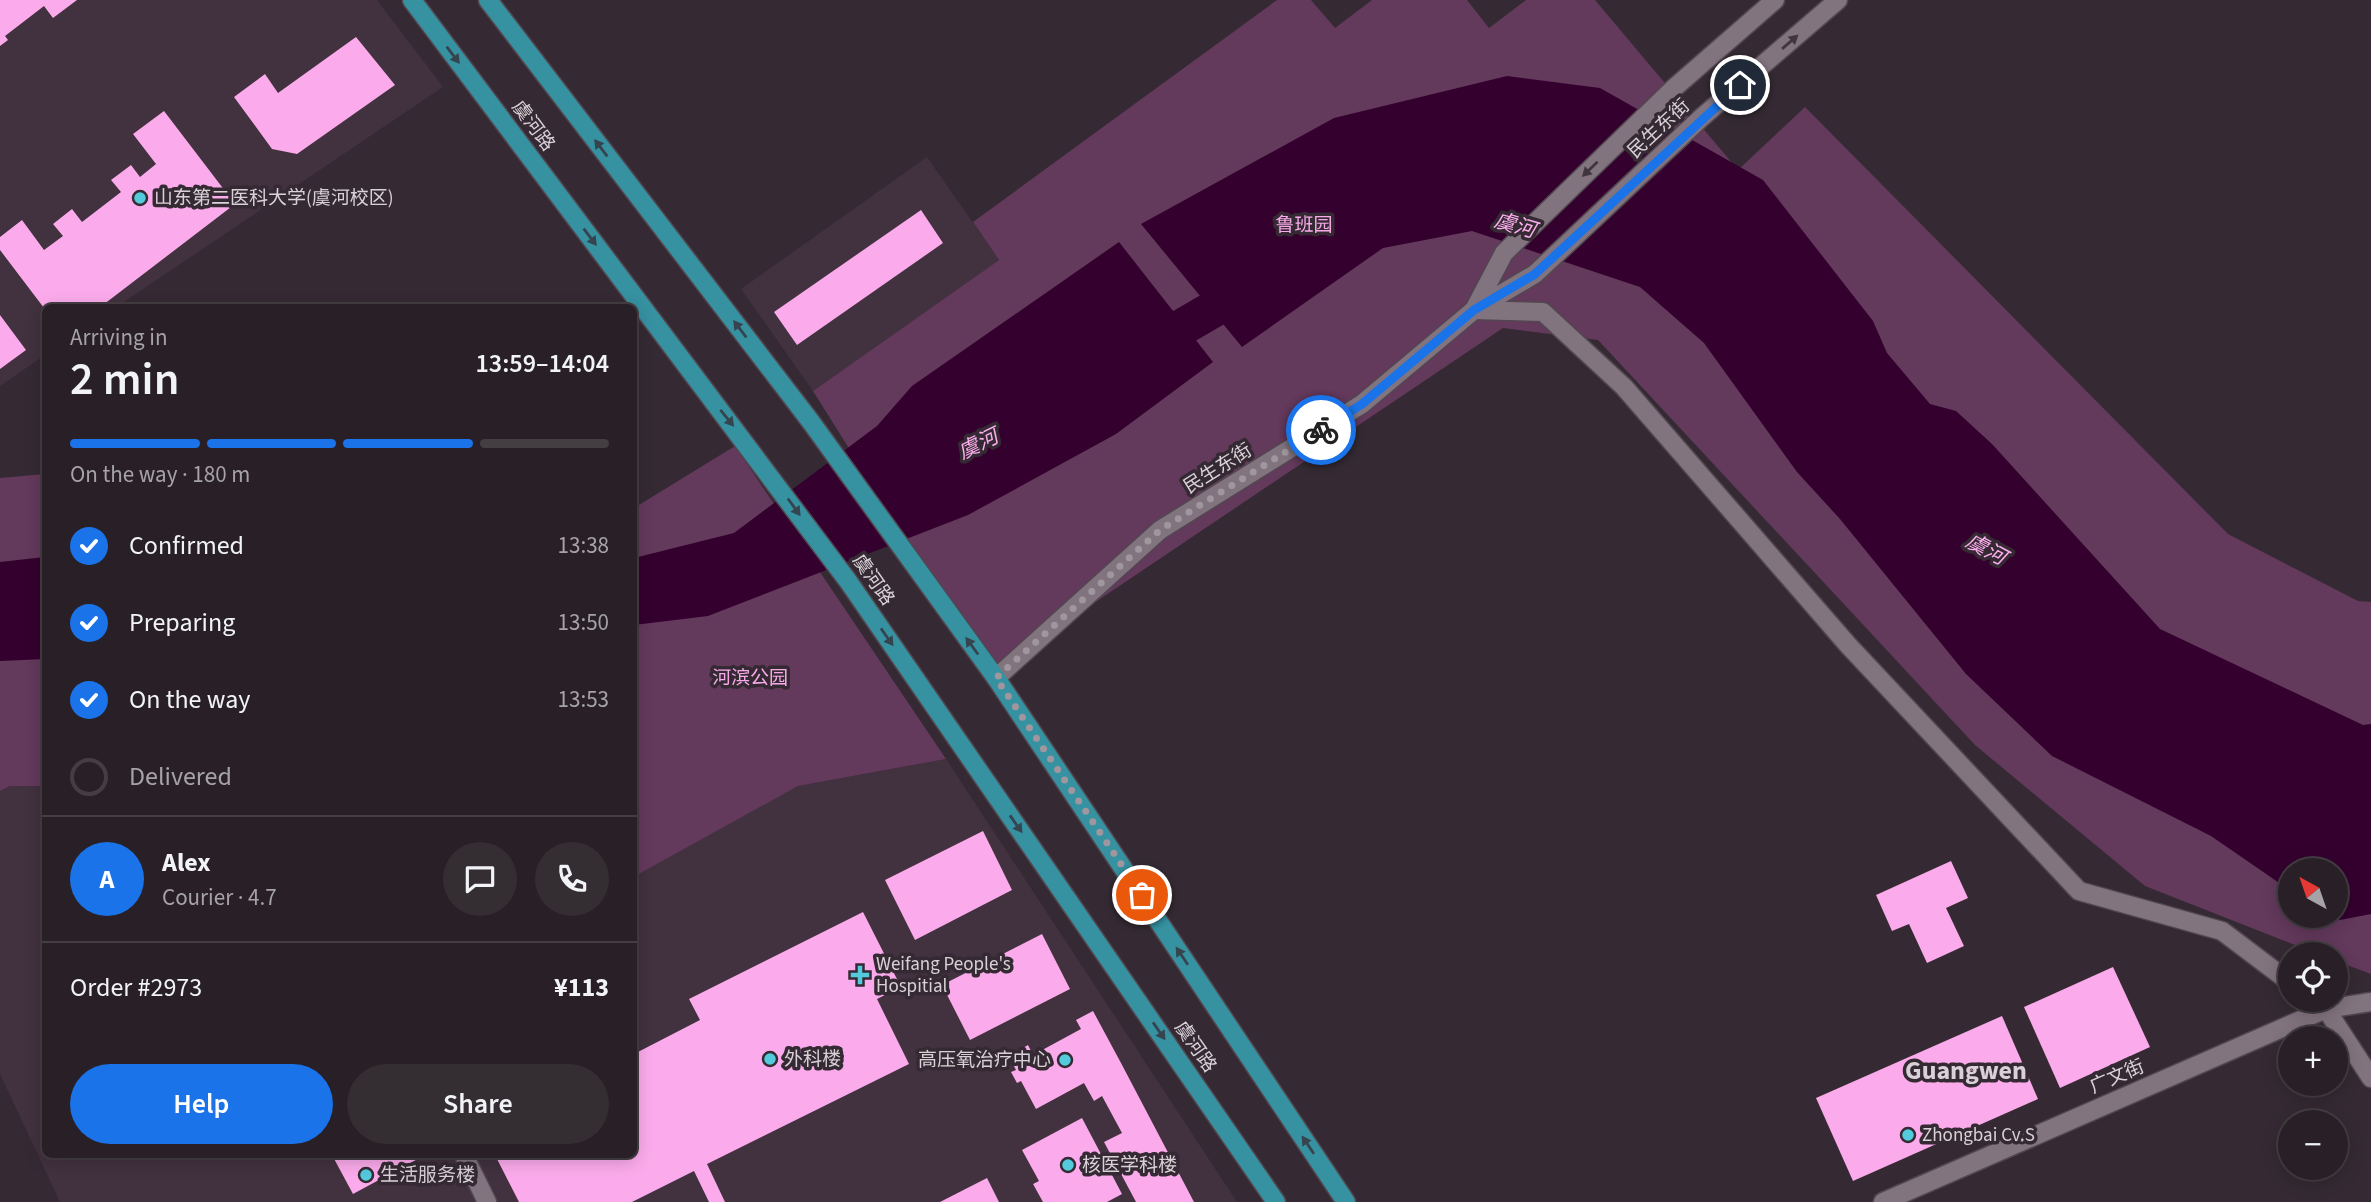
<!DOCTYPE html>
<html lang="en">
<head>
<meta charset="utf-8">
<style>
	:root { --surface:#282026; --page:#342d32; --text:#f1f3f6; --muted:#a5a3a7; --line:#443e43; --accent:#1a73e8 }
	body { margin:0; font-family:"Source Sans 3","Noto Sans SC",sans-serif; background:var(--page); color:var(--text); height:100vh; display:flex; flex-direction:column; font-size:26px; white-space:nowrap }
	* { box-sizing:border-box; margin:0 }
	p { font-size:23px; color:var(--muted) }
	.icon { flex:none; width:38px; height:38px; fill:none; stroke:currentColor; stroke-width:2; stroke-linecap:round; stroke-linejoin:round }
	.map { position:relative; flex:1; overflow:hidden }
	.panel { position:absolute; left:42px; top:304px; width:595px; height:854px; display:flex; flex-direction:column; background:var(--surface); border-radius:10px; box-shadow:0 4px 18px #0003,0 0 0 2px var(--line) }
	.panel>* { flex:none }
	.needle { width:46px; rotate:320deg }
	.fabs { position:absolute; left:2278px; top:858px; display:grid; gap:14px }
	.fabs a { display:grid; place-items:center; width:70px; height:70px; border-radius:50%; background:var(--surface); box-shadow:0 4px 18px #0003,0 0 0 2px var(--line); font-size:35px }
	.pin { position:absolute; display:grid; place-items:center; width:60px; height:60px; color:#fff; margin:-30px; border:4px solid #fff; border-radius:50%; box-shadow:0 2px 7px #0007 }
	.courier { position:absolute; display:grid; place-items:center; width:70px; height:70px; margin:-35px; border:5px solid #1a73e8; border-radius:50%; background:#fff; color:#222; box-shadow:0 2px 9px #0007 }
	.headline em { font-style:normal; font-weight:600 }
	.headline div { display:flex; flex-direction:column-reverse }
	.headline { display:flex; align-items:center; justify-content:space-between; height:119px; padding:0 28px }
	h1 { font-size:46px; font-weight:600; line-height:52px }
	.bar { display:grid; grid-template-columns:repeat(4,1fr); gap:10px 7px; align-content:center; height:84px; padding:0 28px }
	.bar i { height:9px; border-radius:5px; background:var(--line) }
	.bar .selected { background:var(--accent) }
	.bar p { grid-column:span 4 }
	.line { display:flex; align-items:center; gap:18px; padding:0 28px; border-top:2px solid var(--line) }
	.line div { flex:1 }
	.round { display:grid; place-items:center; flex:none; width:74px; height:74px; border-radius:37px; background:var(--page) }
	ol { padding:0 28px; list-style:none }
	li { display:flex; align-items:center; gap:21px; height:77px }
	li p { margin-inline-start:auto }
	li .icon { padding:7px; border-radius:50%; background:var(--accent); color:#fff; stroke-width:4 }
	li:last-child { color:var(--muted) }
	li i { width:38px; height:38px; border:4px solid var(--line); border-radius:50% }
	.button { display:flex; gap:14px; margin-top:auto; padding:14px 28px }
	.button a { flex:1; height:80px; border-radius:42px; background:var(--accent); color:#fff; font-size:28px; font-weight:600; line-height:80px; text-align:center }
	.button a+a { background:var(--page); color:var(--text) }
	.map>svg:first-child { display:block }
</style>
</head>
<body>
<div class="map">
<svg width="2371" height="1202" viewBox="0 0 2371 1202">
	<rect width="100%" height="100%" fill="#352a33"/>
	<!-- built -->
	<g fill="#42313f">
		<polygon points="0,0 377,0 443,87 115,308 46,308 45,355 0,386"/>
		<polygon points="927,157 999,260 813,391 741,289"/>
		<polygon points="946,759 1237,1202 60,1202 0,1074 0,791 10,786 45,786 46,1155 634,1155 634,875 798,786"/>
	</g>
	<!-- green -->
	<g fill="#63395c" fill-rule="evenodd">
		<path d="M1277,0H1311L1335,28L1372,0H1467L1489,28L1526,0H1595L1738,170L1805,107L2228,534L2358,601L2371,602V974L2336,961V954H2318L2145,886L1975,745L1598,340L1503,328L990,673L813,391L999,260L973,222ZM2291,870H2336V915H2291Z"/>
		<polygon points="735,446 946,759 798,786 635,876 634,508"/>
		<polygon points="45,474 45,786 10,786 0,791 0,478"/>
	</g>
	<!-- water -->
	<g fill="#34012f">
		<polygon points="1507,76 1600,88 1763,180 1873,321 1887,353 1930,404 1956,411 1992,444 2160,629 2363,725 2371,724 2371,914 2340,920 2332,915 2336,915 2336,870 2291,870 2291,891 2211,836 2052,756 1966,674 1840,519 1797,472 1704,343 1640,287 1472,231 1383,248 1242,347 1141,224 1334,118"/>
		<polygon points="1119,242 1213,362 1116,434 968,515 708,616 634,625 634,558 734,533 877,426 912,386"/>
		<polygon points="45,557 45,659 0,661 0,562"/>
	</g>
	<g fill="none" stroke-linecap="round" stroke-linejoin="round">
		<!-- river -->
		<polyline stroke="#34012f" stroke-width="37" points="1143,350 1253,286"/>
	</g>
	<!-- building -->
	<g fill="#fbabeb">
		<polygon points="0,0 77,0 53,18 44,6 5,36 8,40 0,46"/>
		<polygon points="356,37 395,85 297,154 272,149 234,97 265,74 278,93"/>
		<polygon points="164,111 235,204 99,308 44,308 0,250 0,237 22,220 44,250 63,236 53,224 72,209 82,222 121,192 111,180 131,165 140,177 156,164 133,134"/>
		<polygon points="921,210 943,243 797,345 774,312"/>
		<polygon points="0,315 26,350 0,369"/>
		<polygon points="983,831 1012,890 915,940 885,880"/>
		<polygon points="1951,861 1968,898 1946,908 1964,946 1927,963 1909,924 1892,931 1876,895"/>
		<polygon points="863,912 901,987 877,999 909,1064 707,1164 725,1202 709,1202 694,1171 632,1202 519,1202 495,1155 634,1155 634,1054 700,1020 689,999"/>
		<polygon points="1042,934 1070,989 970,1040 942,985"/>
		<polygon points="2113,967 2150,1047 2060,1088 2024,1007"/>
		<polygon points="1093,1011 1121,1063 1194,1202 1136,1202 1104,1142 1122,1133 1102,1096 1094,1101 1084,1083 1036,1109 1021,1081 1017,1083 1011,1072 1016,1070 1009,1056 1028,1045 1033,1055 1081,1029 1076,1020"/>
		<polygon points="2002,1016 2038,1099 1853,1181 1816,1098"/>
		<polygon points="1082,1118 1122,1194 1107,1202 1043,1202 1033,1184 1039,1181 1022,1150"/>
		<polygon points="332,1155 425,1155 353,1194"/>
		<polygon points="987,1178 999,1202 940,1202"/>
	</g>
	<g fill="none" stroke-linecap="round" stroke-linejoin="round">
		<defs>
			<g id="minor">
				<polyline points="1474,310 1543,312 1624,387 1848,645 2079,891 2222,931 2291,983"/>
				<polyline points="2313,999 2326,1009 2371,1078"/>
				<polyline points="464,1155 487,1202"/>
			</g>
			<g id="tertiary">
				<polyline points="1474,310 1504,253 1674,88 1775,0"/>
				<polyline points="996,678 1160,530 1362,404 1474,310 1535,274 1701,118 1838,0"/>
				<polyline points="1883,1202 2326,1009 2371,1002"/>
			</g>
			<g id="primary">
				<polyline points="412,0 848,581 1276,1202"/>
				<polyline points="488,0 811,422 996,678 1346,1202"/>
			</g>
		</defs>
		<!-- minor casing -->
		<use href="#minor" stroke="#524750" stroke-width="21"/>
		<!-- tertiary casing -->
		<use href="#tertiary" stroke="#524750" stroke-width="21"/>
		<!-- primary casing -->
		<use href="#primary" stroke="#524750" stroke-width="21"/>
		<!-- minor -->
		<use href="#minor" stroke="#82747f" stroke-width="18"/>
		<!-- tertiary -->
		<use href="#tertiary" stroke="#82747f" stroke-width="18"/>
		<!-- primary -->
		<use href="#primary" stroke="#3691a1" stroke-width="18"/>
	</g>
	<!-- one-way arrows -->
	<defs><path id="oneway-solid" d="M-6-.8H1V-3.2L6.5 0L1 3.2V.8H-6Z" transform="scale(1.75)"/></defs>
	<g fill="#41353e">
		<use href="#oneway-solid" transform="translate(1790 42) rotate(-41)"/>
		<use href="#oneway-solid" transform="translate(1590 169) rotate(136)"/>
	</g>
	<g fill="#35444e">
		<use href="#oneway-solid" transform="translate(453 55) rotate(53)"/>
		<use href="#oneway-solid" transform="translate(601 148) rotate(-127)"/>
		<use href="#oneway-solid" transform="translate(590 237) rotate(53)"/>
		<use href="#oneway-solid" transform="translate(740 329) rotate(-127)"/>
		<use href="#oneway-solid" transform="translate(727 418) rotate(51)"/>
		<use href="#oneway-solid" transform="translate(794 507) rotate(54)"/>
		<use href="#oneway-solid" transform="translate(887 637) rotate(55)"/>
		<use href="#oneway-solid" transform="translate(972 646) rotate(-126)"/>
		<use href="#oneway-solid" transform="translate(1016 824) rotate(55)"/>
		<use href="#oneway-solid" transform="translate(1182 956) rotate(-124)"/>
		<use href="#oneway-solid" transform="translate(1159 1031) rotate(55)"/>
		<use href="#oneway-solid" transform="translate(1308 1145) rotate(-124)"/>
	</g>
	<g fill="none" stroke-linecap="round" stroke-linejoin="round">
		<!-- done -->
		<polyline stroke="#a0979e" stroke-width="7" stroke-dasharray="0 12.6" points="1142,895 996,678 1160,530 1321,430"/>
		<!-- route -->
		<polyline stroke="#1a73e8" stroke-width="9" points="1321,430 1362,404 1474,310 1535,274 1740,85"/>
	</g>
	<!-- markers -->
	<g fill="#54cadd" stroke="#352a33" stroke-width="2.5">
		<circle cx="140" cy="198" r="7"/>
		<path d="M856.5 964.5h7v7h7v7h-7v7h-7v-7h-7v-7h7z"/>
		<circle cx="770" cy="1059" r="7"/>
		<circle cx="1065" cy="1060" r="7"/>
		<circle cx="1908" cy="1135" r="7"/>
		<circle cx="1068" cy="1165" r="7"/>
		<circle cx="366" cy="1175" r="7"/>
	</g>
	<g text-anchor="middle" dominant-baseline="central" stroke-width="7" stroke-linejoin="round" paint-order="stroke">
		<!-- street labels -->
		<g font-size="19" fill="#d9d1d7" stroke="#352a33">
			<text transform="translate(533 126) rotate(53)">虞河路</text>
			<text transform="translate(1659 129) rotate(-43)">民生东街</text>
			<text transform="translate(1218 469) rotate(-32)">民生东街</text>
			<text transform="translate(873 580) rotate(55)">虞河路</text>
			<text transform="translate(1195 1047) rotate(55)">虞河路</text>
			<text transform="translate(2117 1077) rotate(-23)">广文街</text>
		</g>
		<!-- poi labels -->
		<g font-size="19" fill="#d9d1d7" stroke="#352a33" text-anchor="start">
			<text x="154" y="198">山东第二医科大学(虞河校区)</text>
			<text x="876" y="964">Weifang People's<tspan x="876" dy="22">Hospitial</tspan></text>
			<text x="784" y="1059">外科楼</text>
			<text x="1051" y="1060" text-anchor="end">高压氧治疗中心</text>
			<text x="1922" y="1135">Zhongbai Cv.S</text>
			<text x="1082" y="1165">核医学科楼</text>
			<text x="380" y="1175">生活服务楼</text>
		</g>
		<!-- park labels -->
		<g font-size="19" fill="#f8a9e9" stroke="#352a33">
			<text x="1304" y="225">鲁班园</text>
			<text x="750" y="678">河滨公园</text>
		</g>
		<!-- water labels -->
		<g font-size="21" font-style="italic" fill="#fdaeee" stroke="#352a33">
			<text transform="translate(1515 225) rotate(16)">虞河</text>
			<text transform="translate(978 444) rotate(-26)">虞河</text>
			<text transform="translate(1986 549) rotate(28)">虞河</text>
		</g>
		<!-- district labels -->
		<g font-size="26" font-weight="bold" fill="#d9d1d7" stroke="#352a33">
			<text x="1966" y="1070">Guangwen</text>
		</g>
	</g>
</svg>
<div class="fabs">
<a><svg class="needle" viewBox="-14 -14 28 28"><path d="M0-13l5 13h-10z" fill="#e53935"/><path d="M0 13l5-13h-10z" fill="#a5a3a7"/></svg></a>
<a><svg class="icon" aria-label="locate" viewBox="0 0 24 24"><circle cx="12" cy="12" r="6"/><path d="M12 2v4M12 18v4M2 12h4M18 12h4"/></svg></a>
<a>+</a>
<a>−</a>
</div>
<div class="pin" style="left:1142px;top:895px;background:#ea580c"><svg class="icon" aria-label="bag" viewBox="0 0 24 24"><path d="M5 8h14l-1 12H6zM9 8a3 3 0 0 1 6 0"/></svg></div>
<div class="pin" style="left:1740px;top:85px;background:#1f2937"><svg class="icon" aria-label="home" viewBox="0 0 24 24"><path d="M3 11l9-7 9 7M6 9v11h12V9"/></svg></div>
<div class="courier" style="left:1321px;top:430px"><svg class="icon" aria-label="bike" viewBox="0 0 24 24"><circle cx="6" cy="16" r="4"/><circle cx="18" cy="16" r="4"/><path d="M6 16l4-8h5l3 8M10 8l3 8H6M13 5h3"/></svg></div>
<section class="panel">
<div class="headline"><div><h1>2 min</h1><p>Arriving in</p></div><em>13:59–14:04</em></div>
<div class="bar"><i class="selected"></i><i class="selected"></i><i class="selected"></i><i></i><p>On the way · 180 m</p></div>
<ol>
<li><svg class="icon" aria-label="check" viewBox="0 0 24 24"><path d="M5 12l5 5 9-10"/></svg>Confirmed<p>13:38</p></li>
<li><svg class="icon" aria-label="check" viewBox="0 0 24 24"><path d="M5 12l5 5 9-10"/></svg>Preparing<p>13:50</p></li>
<li><svg class="icon" aria-label="check" viewBox="0 0 24 24"><path d="M5 12l5 5 9-10"/></svg>On the way<p>13:53</p></li>
<li><i></i>Delivered</li>
</ol>
<div class="line" style="height:126px"><b class="round" style="background:var(--accent);color:#fff">A</b><div><b>Alex</b><p>Courier · 4.7</p></div><a class="round"><svg class="icon" aria-label="chat" viewBox="0 0 24 24"><path d="M4 5h16v11H9l-5 4z"/></svg></a><a class="round"><svg class="icon" aria-label="phone" viewBox="0 0 24 24"><path d="M5 4h4l2 5-3 2q2 4 5 5l2-3 5 2v4C11 20 4 13 5 4z"/></svg></a></div>
<div class="line" style="height:91px"><div>Order #2973</div><b>¥113</b></div>
<div class="button"><a>Help</a><a>Share</a></div>
</section>
</div>
</body>
</html>
